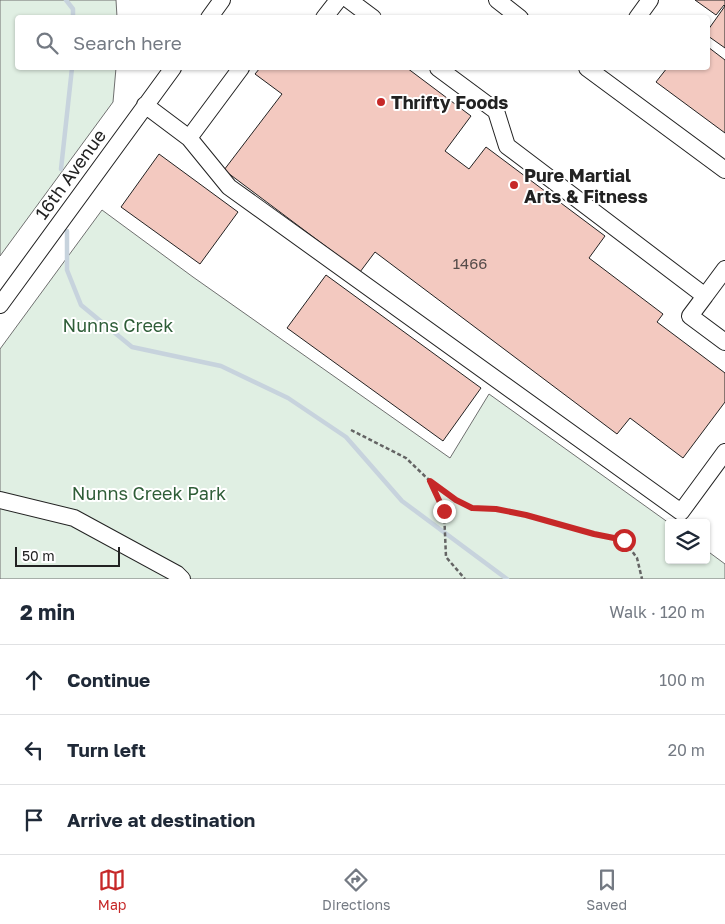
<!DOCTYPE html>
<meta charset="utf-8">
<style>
:root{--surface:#fff;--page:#f6f6f7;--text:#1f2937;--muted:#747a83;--line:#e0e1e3;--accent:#c62828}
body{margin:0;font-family:"Golos Text",sans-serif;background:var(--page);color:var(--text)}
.controls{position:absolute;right:15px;bottom:15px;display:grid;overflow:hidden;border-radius:5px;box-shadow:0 1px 4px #0004}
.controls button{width:45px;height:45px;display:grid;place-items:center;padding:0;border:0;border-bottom:1px solid var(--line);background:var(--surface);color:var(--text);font:25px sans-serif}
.scale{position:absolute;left:15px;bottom:12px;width:105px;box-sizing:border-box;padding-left:5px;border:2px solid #222;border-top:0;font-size:14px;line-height:18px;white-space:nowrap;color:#222;-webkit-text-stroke:4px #fff;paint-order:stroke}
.stop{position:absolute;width:15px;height:15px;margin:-11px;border:4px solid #c62828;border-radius:50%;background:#fff}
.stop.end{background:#c62828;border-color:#fff;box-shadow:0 1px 5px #0008}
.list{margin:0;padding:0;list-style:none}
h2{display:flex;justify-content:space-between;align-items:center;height:65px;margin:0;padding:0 20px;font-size:21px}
h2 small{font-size:16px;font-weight:400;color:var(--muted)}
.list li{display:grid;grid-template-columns:32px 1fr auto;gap:15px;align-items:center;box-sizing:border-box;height:70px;padding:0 20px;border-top:1px solid var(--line)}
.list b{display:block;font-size:19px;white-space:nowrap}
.list em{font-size:16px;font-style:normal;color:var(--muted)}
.icon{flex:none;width:28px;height:28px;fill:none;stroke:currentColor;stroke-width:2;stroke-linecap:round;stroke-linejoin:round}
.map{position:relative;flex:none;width:725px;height:579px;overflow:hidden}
.search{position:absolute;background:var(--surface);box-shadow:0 1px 4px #0004;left:15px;right:15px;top:15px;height:55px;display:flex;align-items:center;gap:12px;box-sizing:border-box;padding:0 18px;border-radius:5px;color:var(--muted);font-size:19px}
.sheet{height:275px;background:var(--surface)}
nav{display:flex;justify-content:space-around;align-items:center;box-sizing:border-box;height:70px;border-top:1px solid var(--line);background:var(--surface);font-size:14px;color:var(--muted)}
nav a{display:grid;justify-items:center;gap:2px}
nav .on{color:var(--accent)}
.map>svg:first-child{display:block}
</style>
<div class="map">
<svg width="725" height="579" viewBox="0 0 725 579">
<rect width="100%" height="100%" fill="#fff"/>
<!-- green -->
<path fill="#e0efe3" stroke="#6f6f6f" d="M0,0H116L117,17L18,18V68H116L113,102L0,256Z
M102,210L193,277L450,458L489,394L669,523V560H706V550L725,564V579H0V349Z"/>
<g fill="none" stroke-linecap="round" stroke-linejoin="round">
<!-- stream -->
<path stroke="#c7d3dd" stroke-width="4.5" d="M66,0L73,9V18
M61,169L72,68
M67,231V270L81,305L132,347L221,366L288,398L346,437L402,501L507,579"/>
</g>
<!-- building -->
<path fill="#f3c9c0" stroke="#222" d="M695,0H725V6L724,5L716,15Z
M725,6V48L708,36V30Z
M708,47L725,60V133L656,82L667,68H708Z
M260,68H407L471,116L445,151L469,169L486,147L605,236L589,258L663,314L657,322L725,373V402L683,458L630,418L617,434L375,252L360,272L224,170L282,94L255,74Z
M159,154L238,212L200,264L121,207Z
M326,275L481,388L443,441L287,328Z"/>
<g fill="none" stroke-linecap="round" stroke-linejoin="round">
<defs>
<path id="minor" d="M349,0L373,18
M497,0L520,18
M209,18L222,0
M324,18L338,0
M637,18L650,0
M438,68L496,111L507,146L705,296L725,269
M587,68L725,170
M145,105L189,138L241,68
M189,138L229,187L681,512L725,452
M705,296L690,316L725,342
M0,305L173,68
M0,500L74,518L177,574L182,579"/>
</defs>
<!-- minor casing -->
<use href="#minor" stroke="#222" stroke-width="18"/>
<!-- path -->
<path stroke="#646464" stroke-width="2.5" stroke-dasharray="4 2.5" stroke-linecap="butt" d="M351,430L406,458L430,481L444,511L446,557L465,579
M430,481L456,500L472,508L496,509L526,515L594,534L624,540L637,558L642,579"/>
<!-- minor -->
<use href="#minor" stroke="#fff" stroke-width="16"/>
</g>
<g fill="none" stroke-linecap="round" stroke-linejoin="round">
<!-- route -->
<path stroke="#c62828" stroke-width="6" d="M444,511L430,481L456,500L472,508L496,509L526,515L594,534L624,540"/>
</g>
<!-- markers -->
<g fill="#c62828" stroke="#fff" stroke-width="2">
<circle cx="381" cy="102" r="5"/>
<circle cx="514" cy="185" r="5"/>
</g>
<g text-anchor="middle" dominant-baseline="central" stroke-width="4" stroke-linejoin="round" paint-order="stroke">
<!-- number labels -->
<g font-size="15" fill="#564c4a">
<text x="470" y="263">1466</text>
</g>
<!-- poi labels -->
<g font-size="18" font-weight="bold" fill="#222" stroke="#fff" text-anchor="start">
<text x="391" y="102">Thrifty Foods</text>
<text x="524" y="175">Pure Martial<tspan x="524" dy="21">Arts &amp; Fitness</tspan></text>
</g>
<!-- street labels -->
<g font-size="18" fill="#222" stroke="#fff">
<text transform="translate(70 174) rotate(-54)">16th Avenue</text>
</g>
<!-- park labels -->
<g font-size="18" fill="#2f5e38" stroke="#fff">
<text x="118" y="325">Nunns Creek</text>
<text x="149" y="493">Nunns Creek Park</text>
</g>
</g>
</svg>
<div class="controls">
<button><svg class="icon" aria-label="layers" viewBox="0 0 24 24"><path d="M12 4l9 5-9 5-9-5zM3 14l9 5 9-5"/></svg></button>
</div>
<div class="scale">50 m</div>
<div class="stop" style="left:624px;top:540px"></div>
<div class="stop end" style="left:444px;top:511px"></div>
<div class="search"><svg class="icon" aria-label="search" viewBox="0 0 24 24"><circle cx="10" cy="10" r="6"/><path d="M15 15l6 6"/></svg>Search here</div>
</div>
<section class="sheet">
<h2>2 min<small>Walk · 120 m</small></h2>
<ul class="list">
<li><svg class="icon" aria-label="ahead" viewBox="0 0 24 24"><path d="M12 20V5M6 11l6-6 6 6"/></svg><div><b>Continue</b></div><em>100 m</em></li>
<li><svg class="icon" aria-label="left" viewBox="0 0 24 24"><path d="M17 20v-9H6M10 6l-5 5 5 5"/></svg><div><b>Turn left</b></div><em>20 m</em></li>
<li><svg class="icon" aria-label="arrive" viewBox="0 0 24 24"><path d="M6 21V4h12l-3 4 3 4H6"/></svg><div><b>Arrive at destination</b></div></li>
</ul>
</section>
<nav>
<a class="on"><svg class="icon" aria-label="map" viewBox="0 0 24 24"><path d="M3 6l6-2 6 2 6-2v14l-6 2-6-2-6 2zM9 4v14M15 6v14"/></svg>Map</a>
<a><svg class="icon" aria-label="directions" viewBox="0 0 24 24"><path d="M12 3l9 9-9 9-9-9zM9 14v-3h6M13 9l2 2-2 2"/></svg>Directions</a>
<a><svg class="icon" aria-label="saved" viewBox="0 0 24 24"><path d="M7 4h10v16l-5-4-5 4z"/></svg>Saved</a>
</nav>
